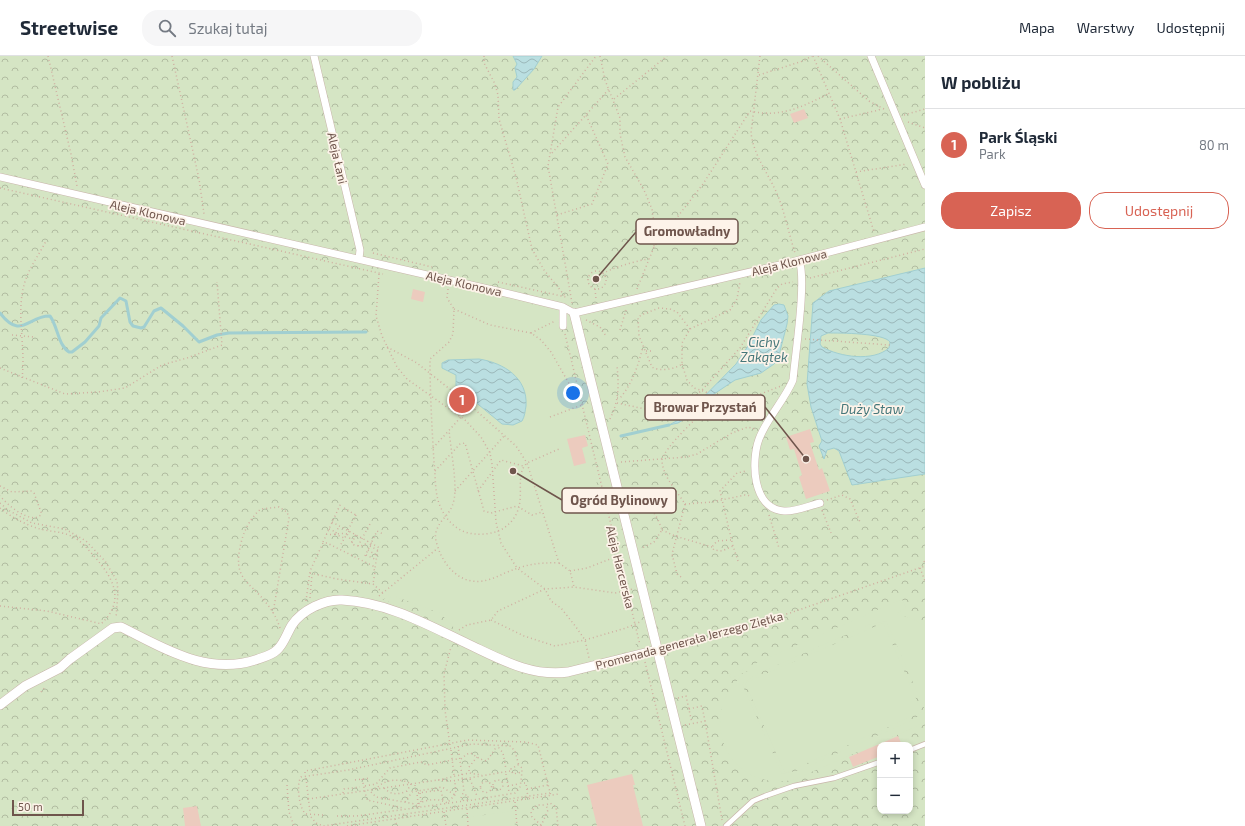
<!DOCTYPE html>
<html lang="pl">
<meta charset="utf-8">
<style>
:root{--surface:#fff;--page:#f6f6f7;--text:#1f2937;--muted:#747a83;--line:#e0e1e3;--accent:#d86354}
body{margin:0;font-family:"Exo 2",sans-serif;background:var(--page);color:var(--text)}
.controls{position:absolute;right:12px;bottom:12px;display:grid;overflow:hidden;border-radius:8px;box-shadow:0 2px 6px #0003}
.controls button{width:36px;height:36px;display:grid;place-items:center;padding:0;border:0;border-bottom:1px solid var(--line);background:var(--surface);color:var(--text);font:20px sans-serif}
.scale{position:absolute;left:12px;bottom:10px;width:72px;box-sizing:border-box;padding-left:4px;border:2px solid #6f554c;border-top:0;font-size:11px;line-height:14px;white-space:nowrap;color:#6f554c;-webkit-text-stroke:3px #fdf3e9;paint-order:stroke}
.you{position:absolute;left:573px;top:337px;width:14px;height:14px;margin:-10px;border:3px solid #fff;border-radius:50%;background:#1a73e8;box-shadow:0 0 0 6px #1a73e833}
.badge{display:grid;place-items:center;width:26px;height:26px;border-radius:50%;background:var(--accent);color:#fff;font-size:13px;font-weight:700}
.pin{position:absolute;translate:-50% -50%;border:2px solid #fff;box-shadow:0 1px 4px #0006}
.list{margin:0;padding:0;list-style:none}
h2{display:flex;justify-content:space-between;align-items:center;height:52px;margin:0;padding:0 16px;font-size:17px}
h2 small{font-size:13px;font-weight:400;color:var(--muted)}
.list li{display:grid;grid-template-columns:26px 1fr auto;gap:12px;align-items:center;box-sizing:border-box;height:72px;padding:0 16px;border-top:1px solid var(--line)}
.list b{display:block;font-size:15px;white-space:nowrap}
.list p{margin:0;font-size:13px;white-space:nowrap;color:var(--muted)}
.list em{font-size:13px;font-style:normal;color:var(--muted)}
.actions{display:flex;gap:8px;padding:12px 16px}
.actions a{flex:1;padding:9px 0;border:1px solid var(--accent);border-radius:16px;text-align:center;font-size:14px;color:var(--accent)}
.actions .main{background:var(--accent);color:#fff}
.icon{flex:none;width:22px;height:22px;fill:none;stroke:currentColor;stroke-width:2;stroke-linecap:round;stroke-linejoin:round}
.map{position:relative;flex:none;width:925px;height:770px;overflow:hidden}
header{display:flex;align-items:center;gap:24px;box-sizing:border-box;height:56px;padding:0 20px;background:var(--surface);border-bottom:1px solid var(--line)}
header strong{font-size:19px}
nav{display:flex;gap:22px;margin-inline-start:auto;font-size:14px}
.search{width:280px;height:36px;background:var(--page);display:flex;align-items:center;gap:10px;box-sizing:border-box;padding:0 14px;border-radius:16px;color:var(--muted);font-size:15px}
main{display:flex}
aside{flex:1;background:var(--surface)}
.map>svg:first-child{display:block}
</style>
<header>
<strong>Streetwise</strong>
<div class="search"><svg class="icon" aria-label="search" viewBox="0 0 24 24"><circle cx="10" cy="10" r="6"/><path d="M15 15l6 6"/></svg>Szukaj tutaj</div>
<nav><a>Mapa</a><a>Warstwy</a><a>Udostępnij</a></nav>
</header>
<main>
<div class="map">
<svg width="925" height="770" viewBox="0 0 925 770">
<defs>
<pattern id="park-crowns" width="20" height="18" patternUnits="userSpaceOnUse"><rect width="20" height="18" fill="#d5e5c4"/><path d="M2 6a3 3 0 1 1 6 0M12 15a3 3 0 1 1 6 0" fill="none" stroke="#b1bca1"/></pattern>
<pattern id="water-waves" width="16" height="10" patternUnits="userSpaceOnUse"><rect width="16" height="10" fill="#badfe1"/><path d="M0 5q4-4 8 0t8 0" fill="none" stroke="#9bb8b9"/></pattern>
</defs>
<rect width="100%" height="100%" fill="#faefe3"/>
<!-- park -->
<path fill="url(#park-crowns)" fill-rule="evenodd" d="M0,0H925V770H0ZM880,689H910V755H880Z"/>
<!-- garden -->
<path fill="#d5e5c4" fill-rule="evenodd" d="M390,214L556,254L579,354L636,588L632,594L566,612L529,609L506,602L461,579L440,557L391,539L387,549L375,546L381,541L383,544L389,539L388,536L436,492L433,482L444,462L436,448L429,344C421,338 412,332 405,325C386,303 369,262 376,234C377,228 381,222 383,217ZM479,303L524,332L526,342L522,365L517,368H502L456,330L457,320L450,315L448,304Z
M902,543L906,552L895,558L911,562L925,570V654L886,565L868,569L757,618L742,628L782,718L800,714L910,665L925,656V665L913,672L793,724C725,737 693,654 748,615L731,622L729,619Z
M883,567L922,656L785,717L745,627Z
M513,755L515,770H471L470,761Z"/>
<!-- water -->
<path fill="url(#water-waves)" stroke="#a1cfd1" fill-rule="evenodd" d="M513,0H542L534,13L515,34H513V26L517,21L515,12L517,8Z
M925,212V418L852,429L839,395L834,392L827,394L824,403L819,390L822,385L811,351L807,328L813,247L829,235ZM828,277C840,277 884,277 890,286L889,292C873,306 840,301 822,291L820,288L821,280Z
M779,248L784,249L788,260L787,268L778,303L774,308L761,317L735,324L702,346L688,361L678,367L669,369L684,361L736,308L748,290L761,264L774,249Z
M479,303C504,307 528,322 526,350C525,355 525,360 522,365L513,369L502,368L456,330V319L442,312V307L448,304Z"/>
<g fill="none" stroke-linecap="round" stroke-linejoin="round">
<!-- stream -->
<path stroke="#a1cfd1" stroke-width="3" d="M0,257C21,285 29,259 50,260C58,271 58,289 69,296H72L85,286L99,270L101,262L120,242L126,245L130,266L133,270L141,272L144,271L154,255L161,252L183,270L199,286L217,279L229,277L366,276
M621,380L669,369"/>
</g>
<!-- building -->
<path fill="#eccbbe" d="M804,53L808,62L794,67L790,58Z
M413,233L425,236L423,246L411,243Z
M810,373L814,386L810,387L819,414L822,412L830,435L806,443L799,421L802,419L794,393L790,394L786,381Z
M585,379L588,390L582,392L586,407L574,410L567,383Z
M898,680L902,689H880V700L853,711L849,701Z
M632,718L635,729H633L643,770H597L587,729Z
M197,750L201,770H185L183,752Z"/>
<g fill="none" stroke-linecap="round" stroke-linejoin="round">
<defs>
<path id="service" d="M910,694L925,688
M726,770L753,745L765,740L794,730L834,722L880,706"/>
<path id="pedestrian" d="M314,0L360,194L359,203
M871,0L925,129
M0,121L497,235L563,251L574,257L780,209L925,171
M799,204C807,224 795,299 793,324C784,345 767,362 759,383C751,405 752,453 784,455C795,456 808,450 820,447
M563,251V270"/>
<path id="minor" d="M574,257L701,770
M0,649L25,630L60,612L70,603L113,572L121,571C164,592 208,621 258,603C264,601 272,599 277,594C284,588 287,577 292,569C302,554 325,543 342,544C387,546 428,569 468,588C500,603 531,621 568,616L657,594"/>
</defs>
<!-- service casing -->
<use href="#service" stroke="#c9b6ab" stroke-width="6"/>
<!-- pedestrian casing -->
<use href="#pedestrian" stroke="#c9b6ab" stroke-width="8"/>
<!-- minor casing -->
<use href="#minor" stroke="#c9b6ab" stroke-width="10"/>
<!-- path -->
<path stroke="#d0afa1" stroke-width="1.5" stroke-dasharray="1 3" stroke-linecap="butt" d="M48,0L71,98L77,130
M172,0L199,123L204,158
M484,0V7L495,28L498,39L499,63L516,121L532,193L544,214L565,240
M600,0L605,24L620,62V78L625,101L644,134L652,153L654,167V191
M760,0L751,77C754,101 769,118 778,140C785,158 789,178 795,197
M813,0L840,63L874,176
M818,0L869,45L884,53
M759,19L803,5L812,0
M614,43L667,0
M904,59L925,53
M840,63L879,54L881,52
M908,66L925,72
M552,97L609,33
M856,116L907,108
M0,132L383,218
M557,159L592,148L608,108L586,59
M373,197L432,211
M588 224a9 9 0 1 1 18 0a9 9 0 1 1-18 0Z
M379,218L376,260L382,280L397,311L407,323L465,364L481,381L490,397L492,408L496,466L501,487L517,512L545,533L551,545L561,552L576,571L585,584L589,602
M603,218C607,213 643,203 649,203
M810,222L925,193
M498,226L566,241
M448,233L447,242L454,253L453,278L449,286L430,303C430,338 432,372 434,406C436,422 434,440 442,454C448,467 460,477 475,478C484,479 496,477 504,472C533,451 511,422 527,407L559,393
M595,233L596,243
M637,233L654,191L703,128L750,55C781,62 802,51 830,37
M572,247L548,110L558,51L596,0
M454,253L490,269L531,277L541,284L551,296L571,331L578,332
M586,264L600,271L606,280
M690,273L677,256L670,253L659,252L641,259L638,262L639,280L652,311C660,316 675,313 682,308V287L690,273L730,254L737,243L740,226
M620,274L626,254
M531,277L555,265
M565,278L640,589
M12,279L34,281
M805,283L890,289
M387,291L417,307L471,350L516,390L527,407L559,507C538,506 524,509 505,517C499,520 490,524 483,525C462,528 448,514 440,497C438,491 434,483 436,476C441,459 454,460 455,435C455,415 451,394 449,374
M646,295H652
M682,308L687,324L694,332L706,336L718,351H727L781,330
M0,312L65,338L98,336L125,332L162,309L187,302L222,289L217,226
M22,322C26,291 16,259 24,229C28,213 39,199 46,185
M617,342H620C633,327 638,309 643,291
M617,347L673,359L702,334L740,292L777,232L782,228L793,226
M550,361L582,349
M610,363C619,345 619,329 617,310
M433,392L471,350
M621,406L686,401L697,398L732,377L748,371L755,373
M435,415L460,388L465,387L484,455L491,457L517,450L532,459L542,456
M0,430L12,436L31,435L34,437L41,456V459L35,462C22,461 9,450 0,440
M455,435L504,380
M478,435L501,404L523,410
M629,439C646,442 657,458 662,474L654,486L642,492
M827,444L842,439L850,443L860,466
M0,447L8,454L32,467L65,473L86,485L105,505L117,525L118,536L116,562
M685,448L712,446L745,439L752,440
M0,452C11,461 26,469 40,473C51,476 62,475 73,481C81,485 87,492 93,499C112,520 127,544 101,568
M344,452L356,459
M822,454L831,477
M769,459L779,492
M332,466L378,491L375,512
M329,473L336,476
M348,474L357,457
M662,474L675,480L712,491
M349,475L347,478L354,489C360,491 365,490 368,485
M336,477L339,470
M326,478C333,480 340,476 347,478L341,488
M335,478L344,482
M731,484L717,485L712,491L714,494L722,495L733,490
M323,486L341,447
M352,487L356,478
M358,490L371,466
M370,490L379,495
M368,494L378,500
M366,499L377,504
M365,500L377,475L383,478
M738,505L733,490L720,435L737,417L746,415
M924,505L925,507
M559,507L570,515L574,531
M920,512L925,525
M570,515L587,512L623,498
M310,517L337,523L373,528L383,537
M681,521L677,518L672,498L685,448C677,435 663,421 662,405C661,394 705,354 714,345
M379,540L438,492
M310,542L312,518
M306,545L310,515L323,487H327L373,510L375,516L373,528
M0,550L47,555L102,568
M273,557L289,462L287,456L279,451L261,453C251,461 244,474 241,487C232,524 249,524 267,548C273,555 277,563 280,572
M491,564L524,580L555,590L585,584L626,572L642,565
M459,574L467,569L491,564L498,555L545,533L574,531L615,537L633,533
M667,592L790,557L925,510
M645,606L685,770
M41,636L45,631
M678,642L686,640L692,667
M689,653L702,650L705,665
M685,669L705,665L722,764
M450,689L445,654L444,618L451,591
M458,690L464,735L461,742L464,745L468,744V739H463
M451,694L454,719
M461,703L467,698L471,697L480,703L487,705L495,693L499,692L503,697L506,713
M469,715V711L477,701
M305,717V715L468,684L526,686L538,689L551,740
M506,718L509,736
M306,722L310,756
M362,723L367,744L403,752
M470,723L477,740
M493 729a5 5 0 1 1 10 0a5 5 0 1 1-10 0Z
M355,724L370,722
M438,724L452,725L510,715
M480.5 731a5.5 5.5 0 1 1 11 0a5.5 5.5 0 1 1-11 0Z
M524,727H526L528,742
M287,729L289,756L294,770
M415,729L416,735
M365,730L376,728L390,712L421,706L427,709L457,703
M508,730L518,728
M378,731C385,723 402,722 411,728
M384,732C391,739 398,739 407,735L411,728
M527,733L548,729
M371,736L376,741L415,748L418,751
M343,737L344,733L360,731
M420,737L421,746
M308,743L438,724L469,717L482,719
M467,745L515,737L520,731C521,725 522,718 522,712L518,709L511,713L513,718L522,716
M405,746L412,736L442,731L455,739
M515,746L517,770
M418,748L417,737L441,734L443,744
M419,751L418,748C426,743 440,742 447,747L456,738L455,727
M467,753L468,770
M444,756L446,770
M323,759L306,758C299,753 296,728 301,721L348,714L472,688L510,690L515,695L519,710
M337,760H357L464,745
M311,761L316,767L323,770L550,737
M395,763L397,770
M541,769L532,761L531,756L537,749H546
M347,770L559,738
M541,770L548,754L546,749L550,747L556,751L558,770"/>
<!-- service -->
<use href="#service" stroke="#fff" stroke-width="4.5"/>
<!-- pedestrian -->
<use href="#pedestrian" stroke="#fff" stroke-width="7"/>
<!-- minor -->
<use href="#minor" stroke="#fff" stroke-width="9"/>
</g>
<g text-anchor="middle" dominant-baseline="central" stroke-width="3.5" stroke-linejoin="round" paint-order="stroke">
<!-- street labels -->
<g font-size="12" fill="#6f554c" stroke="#fdf3e9">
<text transform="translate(338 102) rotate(77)">Aleja Łani</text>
<text transform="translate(148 156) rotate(13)">Aleja Klonowa</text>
<text transform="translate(789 206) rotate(-14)">Aleja Klonowa</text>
<text transform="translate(464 227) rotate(13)">Aleja Klonowa</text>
<text transform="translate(621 511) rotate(76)">Aleja Harcerska</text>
<text transform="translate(689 584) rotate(-15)">Promenada generała Jerzego Ziętka</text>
</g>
<!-- water labels -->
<g font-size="13" font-style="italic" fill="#45777a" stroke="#fdf3e9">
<text x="764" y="286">Cichy<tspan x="764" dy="15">Zakątek</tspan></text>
<text x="872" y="353">Duży Staw</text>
</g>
</g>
<!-- callouts -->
<path fill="none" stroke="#6f554c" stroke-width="1.5" d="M596 223L636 176M806 403L765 351M513 415L562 444"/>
<g fill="#6f554c" stroke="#fdf3e9" stroke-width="1.5">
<circle cx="596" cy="223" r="4"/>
<circle cx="806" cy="403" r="4"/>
<circle cx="513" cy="415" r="4"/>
</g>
<g fill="#fdf3e9" stroke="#6f554c" stroke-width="1.5">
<rect x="636" y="163" width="102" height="25" rx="4"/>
<rect x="645" y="339" width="120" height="25" rx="4"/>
<rect x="562" y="432" width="114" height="25" rx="4"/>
</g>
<g font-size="13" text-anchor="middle" font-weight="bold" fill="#6f554c">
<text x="687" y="180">Gromowładny</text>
<text x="705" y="356">Browar Przystań</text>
<text x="619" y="449">Ogród Bylinowy</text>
</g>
</svg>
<div class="controls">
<button>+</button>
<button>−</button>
</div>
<div class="scale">50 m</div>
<div class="you"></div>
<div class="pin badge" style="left:462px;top:344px">1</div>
</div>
<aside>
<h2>W pobliżu<small></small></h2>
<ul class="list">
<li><span class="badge">1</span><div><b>Park Śląski</b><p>Park</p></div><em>80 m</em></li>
</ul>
<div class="actions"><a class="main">Zapisz</a><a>Udostępnij</a></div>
</aside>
</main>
